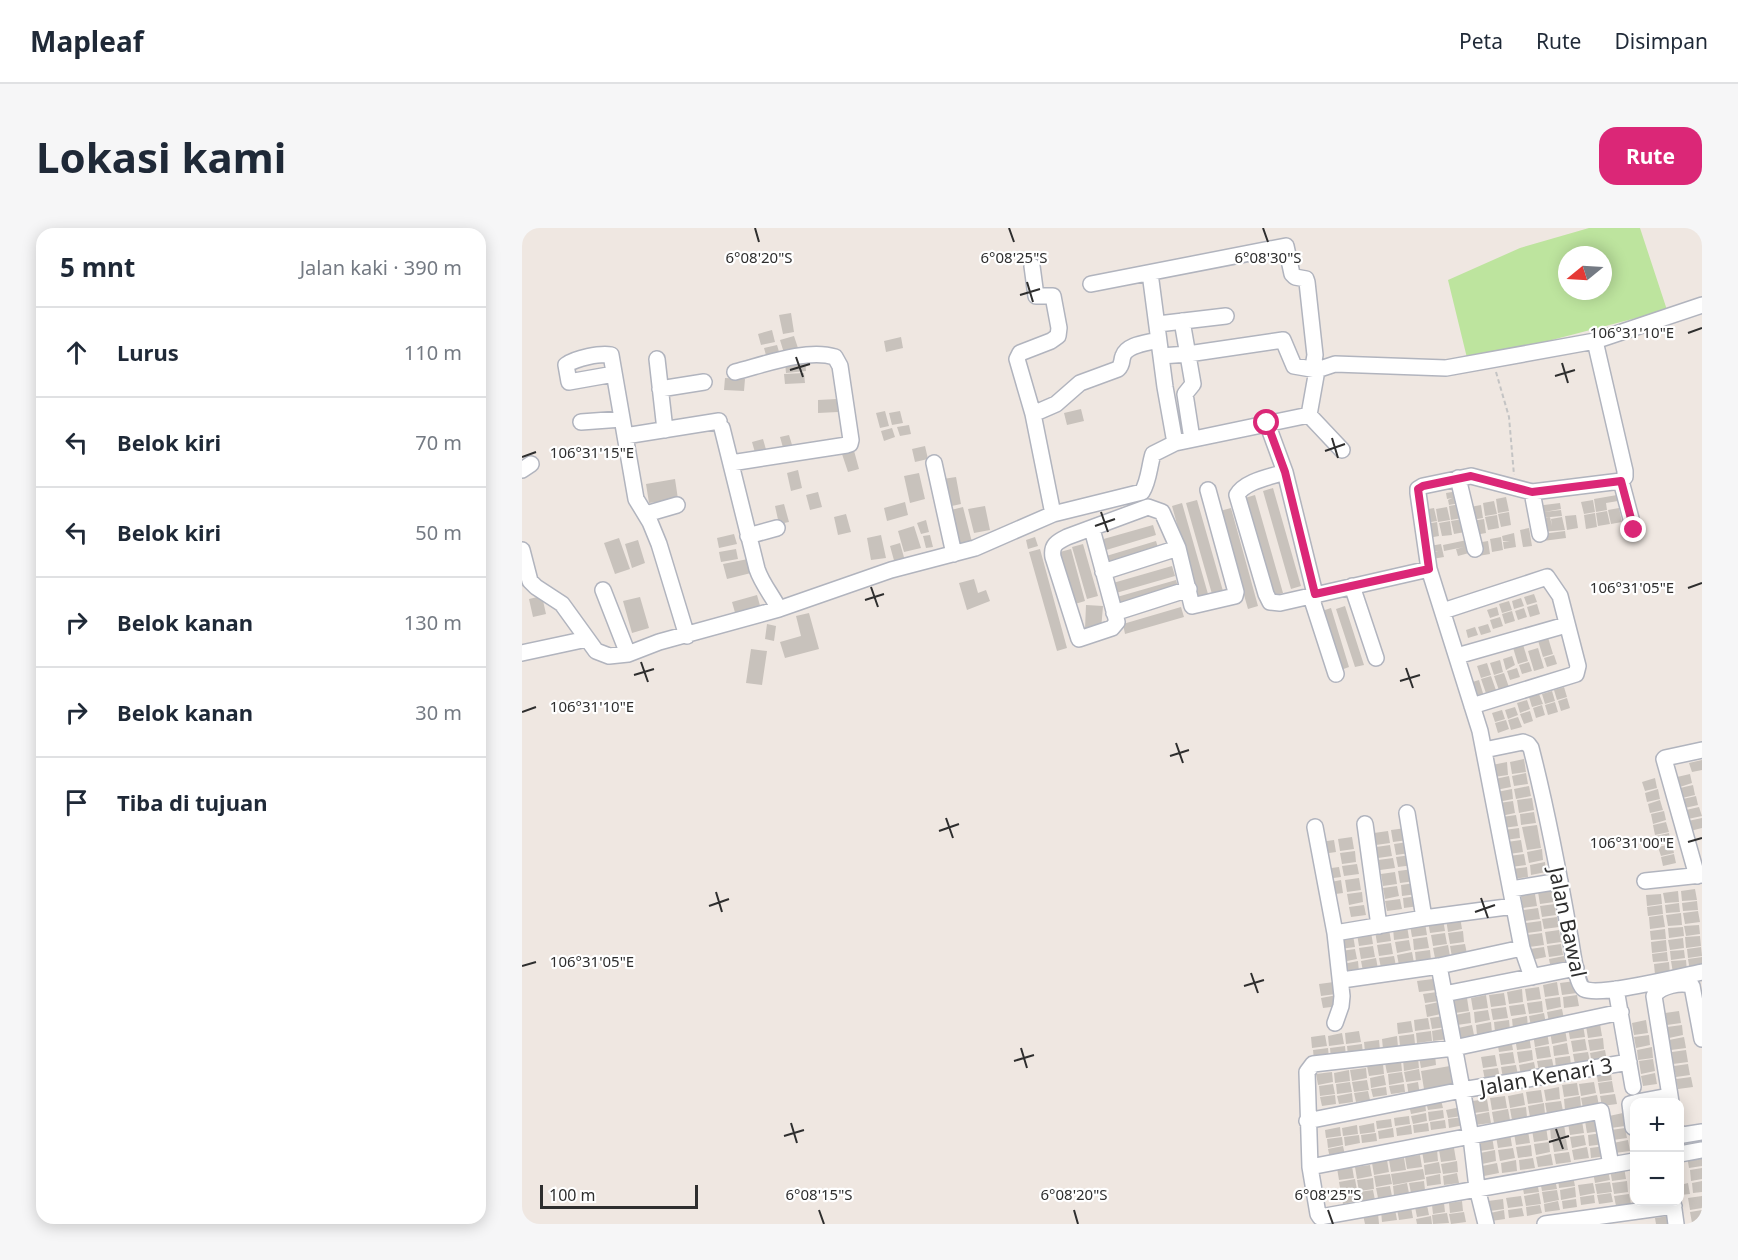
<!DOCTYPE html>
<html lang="id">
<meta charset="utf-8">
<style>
:root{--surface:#fff;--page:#f6f6f7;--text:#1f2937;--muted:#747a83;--line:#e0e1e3;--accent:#db2777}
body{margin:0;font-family:"Noto Sans",sans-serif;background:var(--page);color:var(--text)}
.controls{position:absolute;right:18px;bottom:18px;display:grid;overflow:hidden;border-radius:12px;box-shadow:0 3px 15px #0003}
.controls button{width:54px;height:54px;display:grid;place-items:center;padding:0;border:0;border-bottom:2px solid var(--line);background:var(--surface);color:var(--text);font:30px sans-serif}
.compass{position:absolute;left:1036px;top:18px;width:54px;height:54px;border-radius:50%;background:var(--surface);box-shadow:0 3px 15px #0003;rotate:252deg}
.scale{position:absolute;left:18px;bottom:15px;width:158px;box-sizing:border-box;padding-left:6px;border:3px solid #2e2e2e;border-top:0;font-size:16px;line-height:21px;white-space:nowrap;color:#2e2e2e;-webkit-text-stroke:4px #fff;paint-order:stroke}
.stop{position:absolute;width:18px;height:18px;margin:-14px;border:4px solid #db2777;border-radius:50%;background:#fff}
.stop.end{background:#db2777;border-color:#fff;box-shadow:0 2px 6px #0008}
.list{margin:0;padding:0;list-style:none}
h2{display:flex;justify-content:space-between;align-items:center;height:78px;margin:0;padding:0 24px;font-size:26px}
h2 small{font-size:20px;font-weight:400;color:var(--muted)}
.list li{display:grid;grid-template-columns:39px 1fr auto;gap:18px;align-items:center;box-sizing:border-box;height:90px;padding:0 24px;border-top:2px solid var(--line)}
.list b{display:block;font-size:22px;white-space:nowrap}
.list em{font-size:20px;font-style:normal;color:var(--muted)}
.icon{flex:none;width:33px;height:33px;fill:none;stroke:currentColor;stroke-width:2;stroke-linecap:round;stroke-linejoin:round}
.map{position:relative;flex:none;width:1180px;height:996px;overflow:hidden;border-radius:18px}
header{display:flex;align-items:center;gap:36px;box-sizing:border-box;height:84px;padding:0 30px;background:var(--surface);border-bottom:2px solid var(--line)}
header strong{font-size:28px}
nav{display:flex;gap:33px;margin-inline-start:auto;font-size:21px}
.intro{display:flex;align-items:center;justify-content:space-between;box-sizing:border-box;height:144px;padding:0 36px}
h1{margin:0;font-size:42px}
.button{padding:15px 27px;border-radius:18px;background:var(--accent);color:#fff;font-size:21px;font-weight:700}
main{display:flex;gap:36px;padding:0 36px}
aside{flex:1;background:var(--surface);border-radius:18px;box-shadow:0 3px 15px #0003}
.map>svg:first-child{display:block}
</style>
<header>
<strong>Mapleaf</strong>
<nav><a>Peta</a><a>Rute</a><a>Disimpan</a></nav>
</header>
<div class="intro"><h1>Lokasi kami</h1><a class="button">Rute</a></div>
<main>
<aside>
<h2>5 mnt<small>Jalan kaki · 390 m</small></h2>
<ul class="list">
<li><svg class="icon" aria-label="ahead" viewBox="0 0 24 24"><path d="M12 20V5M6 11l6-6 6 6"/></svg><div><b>Lurus</b></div><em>110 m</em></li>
<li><svg class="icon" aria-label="left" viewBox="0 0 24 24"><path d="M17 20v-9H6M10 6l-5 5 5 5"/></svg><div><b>Belok kiri</b></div><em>70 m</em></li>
<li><svg class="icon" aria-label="left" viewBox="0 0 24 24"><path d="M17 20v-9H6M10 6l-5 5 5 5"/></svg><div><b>Belok kiri</b></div><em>50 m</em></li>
<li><svg class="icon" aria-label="right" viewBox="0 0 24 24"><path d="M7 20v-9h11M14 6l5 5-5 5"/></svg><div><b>Belok kanan</b></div><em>130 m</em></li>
<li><svg class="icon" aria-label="right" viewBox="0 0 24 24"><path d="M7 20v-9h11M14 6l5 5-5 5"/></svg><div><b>Belok kanan</b></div><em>30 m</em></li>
<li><svg class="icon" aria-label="arrive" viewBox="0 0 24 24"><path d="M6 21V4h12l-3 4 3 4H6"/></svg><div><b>Tiba di tujuan</b></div></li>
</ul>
</aside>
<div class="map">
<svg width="1180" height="996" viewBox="0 0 1180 996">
<rect width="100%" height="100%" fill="#efe7e1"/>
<!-- green -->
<path fill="#bde49e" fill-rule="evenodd" d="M1067,0H1118L1145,82L946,134L926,52L998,20ZM1045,27H1081V63H1045Z"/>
<!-- building -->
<path fill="#c8c2bc" d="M269,85L272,104L261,106L257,87Z
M250,102L253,114L239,117L236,106Z
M272,108L276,120L262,125L258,112Z
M379,109L381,120L364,124L362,113Z
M255,117L258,127L245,131L242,120Z
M283,132L284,143L264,145L263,134Z
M282,145L283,155L263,156L262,146Z
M203,150L223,151L222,163L202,162Z
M315,171L316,184L296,185V172Z
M559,181L562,193L545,197L542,185Z
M363,183L367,198L358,200L354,185Z
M378,183L381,195L370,197L367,185Z
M387,197L389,206L378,208L375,199Z
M370,200L373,209L362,213L359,203Z
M267,207L271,220L262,223L258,209Z
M241,211L245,225L234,228L230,214Z
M403,218L406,231L393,234L390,221Z
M331,219L337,241L326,244L319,223Z
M276,242L280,260L269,263L265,245Z
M397,245L403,271L388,275L382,248Z
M434,249L439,276L425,279L421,251Z
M153,251L156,271L127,275L124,256Z
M751,260L779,358L769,361L741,263Z
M936,263L938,275L927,277L926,272L930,270L925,271L924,265Z
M296,264L300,279L288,282L284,267Z
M733,267L761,365L750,368L723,270Z
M1095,267L1096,273L1084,275L1085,282L1074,284L1072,271Z
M984,269L987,283L976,285L974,271Z
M675,272L703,370L692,373L664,275Z
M1071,272L1073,284L1062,286L1059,274Z
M972,273L975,286L963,288L961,275Z
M383,274L386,287L365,293L362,280Z
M660,275L688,373L677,376L650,278Z
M1038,275L1039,281L1022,284L1039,282L1040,288L1017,290L1014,278Z
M262,276L267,294L257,296L253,278Z
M938,276L940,290L929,292L927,278Z
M959,277L961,290L950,292L948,279Z
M463,278L468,302L452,305L446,281Z
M441,279L451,318L435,322L425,283Z
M925,279L928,292L916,294L914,281Z
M709,280L736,378L726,381L698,283Z
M912,280L915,293L903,295L901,282Z
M1097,280L1100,294L1089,296L1086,282Z
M1085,283L1088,296L1076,298L1074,285Z
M987,284L989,297L979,299L976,286Z
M1073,285L1075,299L1064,301L1062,287Z
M324,286L329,304L316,307L312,289Z
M975,287L977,300L966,302L963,289Z
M1054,287L1056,300L1045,302L1043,288Z
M1028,289L1030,298L1029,291L1040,289L1043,302L1019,304L1017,291Z
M941,291L943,304L932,306L929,293Z
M962,291L964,305L953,307L950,293Z
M404,292L407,304L399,306L395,295Z
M928,293L930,307L920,308L917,295Z
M915,294L917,308L906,310L904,296Z
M631,297L634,307L581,323L578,312Z
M392,298L399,320L382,324L376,303Z
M1007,300L1010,318L1001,319L998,302Z
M1043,303L1044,310L1021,313L1020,306Z
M992,305L994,319L982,321L981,314L988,313H981L980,308Z
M212,306L215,316L197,320L195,310Z
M359,307L364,330L349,332L345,310Z
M408,307L411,319L404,320L401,308Z
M513,309L516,318L506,321L504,312Z
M979,309L981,322L970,324L969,317L976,316L969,317L968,311Z
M97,310L108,341L93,346L82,315Z
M116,312L123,335L110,340L103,316Z
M945,312L947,325L936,328L934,321L942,319L922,323L921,317Z
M634,313L637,323L584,339L581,329Z
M966,313L968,326L956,328L955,322L963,321H955L954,315Z
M378,315L383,333L373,336L368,318Z
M561,316L576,368L565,371L550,319Z
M919,316L922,329L910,331L909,325L916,323L909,324L908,318Z
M214,321L216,331L199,334L197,324Z
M518,321L545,420L535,423L507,324Z
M549,321L563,373L553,376L538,324Z
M226,331L229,345L205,351L201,336Z
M650,338L653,348L594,365L591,355Z
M452,351L456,365L464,362L468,373L445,382L437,355Z
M654,352L657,362L598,379L595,369Z
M1012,366L1015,374L1005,377L1002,369Z
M235,367L239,381L214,388L210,374Z
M20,368L24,386L11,389L7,371Z
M118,369L127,400L110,405L101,373Z
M999,370L1002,378L992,381L990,373Z
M987,373L990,382L980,385L977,376Z
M1015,376L1018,386L1008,389L1005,379Z
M564,377L581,378L579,402L563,401Z
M823,378L842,437L833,439L814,381Z
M659,379L662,389L603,406L601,396Z
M975,379L977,387L968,390L965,382Z
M809,380L827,439L819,442L800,383Z
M1002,380L1005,389L996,392L993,383Z
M990,383L993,393L983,396L980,386Z
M287,385L297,421L263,430L258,414L279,408L274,388Z
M978,389L981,398L971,401L968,392Z
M245,396L254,398L252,413L243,411Z
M966,396L969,404L959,407L956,399Z
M953,399L956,407L946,410L944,402Z
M1024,403L1031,426L1021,429L1014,406Z
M999,410L1006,433L996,436L989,413Z
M1016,420L1022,440L1012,443L1006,423Z
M229,421L245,423L240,457L224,455Z
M1032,427L1035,436L1025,439L1022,430Z
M990,428L993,437L984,442L981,431Z
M978,432L981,444L972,447L968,435Z
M1007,434L1010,443L1000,446L997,437Z
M965,435L969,447L959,450L955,438Z
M995,440L998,449L988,452L985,443Z
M982,445L989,465L979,468L972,448Z
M969,448L976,468L966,471L959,451Z
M957,452L963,472L954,476L947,455Z
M1042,459L1045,469L1035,472L1032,462Z
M1030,463L1033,473L1023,476L1020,466Z
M1017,466L1021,476L1010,479L1007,469Z
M1045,470L1048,480L1039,483L1036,473Z
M1005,472L1008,481L998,485L995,475Z
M1033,474L1036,484L1026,487L1023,477Z
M1020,477L1023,487L1014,490L1011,480Z
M993,479L996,487L986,491L983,482Z
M980,482L983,491L973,494L970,485Z
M1008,483L1011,493L1002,496L998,486Z
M996,489L1000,499L989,502L986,492Z
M984,492L987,501L976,505L973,495Z
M1002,531L1004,544L990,546L988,534Z
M1180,532V542L1170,544L1167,535Z
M985,534L986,547L972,549L970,537Z
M1004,545L1006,556L992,558L990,548Z
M1168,546L1170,555L1158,559L1155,549Z
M987,548L989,559L974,562L973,551Z
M1133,550L1135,560L1123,563L1120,554Z
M1171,557L1173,567L1160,570L1158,560Z
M1007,558L1009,568L994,571L992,561Z
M990,561L991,571L976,574L975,564Z
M1136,561L1138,571L1125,574L1123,565Z
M1174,568L1176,577L1163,580L1161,571Z
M1010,570L1012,582L997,585L995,572Z
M1138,572L1141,582L1128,585L1126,576Z
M991,573L993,585L979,588L977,575Z
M1177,579L1180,588L1166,591L1164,582Z
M1142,583L1144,592L1131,596L1129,586Z
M1012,584L1014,595L999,597L998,586Z
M994,587L996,598L981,600L980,589Z
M1180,590V600L1168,603L1166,593Z
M1144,594L1147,604L1133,607L1131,597Z
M1015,597L1019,620L1005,622L1000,599Z
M884,600L886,612L871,614L869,602Z
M997,600L998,610L983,612L982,602Z
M866,603L868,615L854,617L852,605Z
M1147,605L1149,614L1137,617L1134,608Z
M830,609L832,621L818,623L816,611Z
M812,612L814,624L800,626L798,614Z
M999,612L1001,624L987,626L985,614Z
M886,614L888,625L874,627L872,616Z
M1150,616L1152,625L1139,628L1136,619Z
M868,617L870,628L856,630L854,619Z
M1020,621L1021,632L1007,635L1005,624Z
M833,623L834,634L820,636L818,625Z
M1002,626L1004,637L989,639L987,628Z
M1152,626L1154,635L1141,638L1139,629Z
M889,627L891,637L876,639L874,629Z
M871,630L873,640L858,642L856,632Z
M1023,634L1024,644L1009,647L1008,637Z
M835,636L837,646L822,648L820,638Z
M817,639L819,649L804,651L802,641Z
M1005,639L1006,649L991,651L990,641Z
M891,641L893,653L878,655L876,643Z
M873,644L875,656L861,658L859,646Z
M837,650L839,662L825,664L823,652Z
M819,652L821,665L806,667L804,655Z
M893,655L895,666L880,668L879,657Z
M875,658L877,668L863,671L861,660Z
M1173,661L1175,672L1160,673L1159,663Z
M1030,662L1032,674L1018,676L1016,664Z
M1156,663L1157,674L1143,675L1141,665Z
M840,664L841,674L827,677L825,666Z
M1013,666L1015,678L1001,680L999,668Z
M1139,666L1140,676L1125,678L1124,667Z
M896,668L897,678L882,680L881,670Z
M878,671L880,681L865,683L863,673Z
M1175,673L1176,682L1161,683L1160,675Z
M1157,675L1158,684L1144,685L1143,677Z
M1033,676L1034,687L1020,689L1018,678Z
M842,677L844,687L829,689L827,679Z
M1140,677L1141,686L1126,688L1125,679Z
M1016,680L1018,691L1003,693L1002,682Z
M1176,683L1178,694L1163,696L1161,685Z
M1159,685L1160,697L1146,698L1144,687Z
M1141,687L1143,699L1128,701L1127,689Z
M938,689L940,701L926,704L924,691Z
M1035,689L1037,699L1022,701L1020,691Z
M921,691L923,703L908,705L906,693Z
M1019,693L1020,703L1005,705L1004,695Z
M903,695L905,707L890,709L888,697Z
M1177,697L1178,706L1164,708L1162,698Z
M885,698L887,710L872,712L871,700Z
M1161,699L1162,708L1147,710L1146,700Z
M867,701L869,713L855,715L853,703Z
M1143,701L1144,711L1129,712L1128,703Z
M1037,702L1039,714L1025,716L1023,704Z
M941,703L942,714L928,716L926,705Z
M849,704L851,716L837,718L835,706Z
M923,705L925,716L911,718L909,707Z
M1020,705L1022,717L1007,719L1005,707Z
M831,707L833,719L818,721L816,709Z
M1178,708L1179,718L1164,720L1163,709Z
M905,709L907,720L892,722L891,711Z
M1161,710L1162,720L1148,722L1146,712Z
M887,712L889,722L875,725L873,714Z
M1144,712L1145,723L1130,725L1129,714Z
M869,715L871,726L857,728L855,717Z
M943,716L945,726L930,729L928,718Z
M1039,716L1041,727L1027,729L1025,718Z
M926,717L928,728L913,730L911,720Z
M851,718L853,729L839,731L837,720Z
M1022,719L1024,729L1009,732L1008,721Z
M1179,719L1180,728L1166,730L1165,721Z
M833,721L835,731L820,734L819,723Z
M908,722L909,732L894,734L893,724Z
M1162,722L1163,730L1149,732L1148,723Z
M890,724L892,735L877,737L875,727Z
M1145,724L1146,733L1131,734L1130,726Z
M872,728L874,738L859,740L857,730Z
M1042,728L1044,739L1029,741L1027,731Z
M1180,729V741L1168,743L1166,731Z
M854,730L856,741L841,743L839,733Z
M1164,732L1165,743L1151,745L1149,733Z
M836,733L837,744L822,746L821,736Z
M1147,734L1148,746L1133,747L1132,736Z
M911,751L913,762L897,764L895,753Z
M1053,753L1055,765L1040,767L1038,755Z
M812,754L814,766L799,768L797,756Z
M1035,754L1037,767L1023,769L1021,757Z
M1017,759L1019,771L1005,773L1003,761Z
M1000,761L1001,774L987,776L985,764Z
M915,764L917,773L903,775L901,766Z
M982,765L984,777L969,779L967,767Z
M815,767L817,778L801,780L799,770Z
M964,767L966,780L951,782L949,770Z
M1055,767L1057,778L1042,780L1041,769Z
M1038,769L1039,779L1025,782L1023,771Z
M945,770L947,783L933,785L931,773Z
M1020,773L1021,784L1007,786L1005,775Z
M917,774L919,786L905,789L903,777Z
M1002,776L1004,786L989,788L987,778Z
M984,779L986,790L971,792L969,781Z
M1040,781L1042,791L1027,794L1025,784Z
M966,782L968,792L953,795L952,784Z
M1157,783L1159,795L1145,797L1143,785Z
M948,784L949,795L935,797L933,787Z
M1022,785L1024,796L1009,798L1007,788Z
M922,788L924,799L910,801L908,790Z
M1005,788L1006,799L991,801L990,791Z
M906,790L908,801L893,803L892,792Z
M987,792L988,802L973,804L972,794Z
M1124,792L1126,805L1112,807L1110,795Z
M889,793L891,804L876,806L875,795Z
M969,794L970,805L955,807L954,797Z
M1078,796L1080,808L1066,810L1064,798Z
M950,797L952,807L937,810L936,800Z
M1061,797L1063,809L1048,811L1046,799Z
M1160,797L1161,807L1147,810L1145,799Z
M925,800L926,811L911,813L910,803Z
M1043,801L1045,813L1030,816L1028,803Z
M837,803L839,814L824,816L823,805Z
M909,803L910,813L895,815L894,805Z
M1025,804L1027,816L1013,819L1011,806Z
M820,805L822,816L807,818L806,808Z
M892,806L893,816L878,818L877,808Z
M803,807L805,818L790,820L789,809Z
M1007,807L1009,820L995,822L993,810Z
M1127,807L1128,817L1114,820L1112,809Z
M875,808L876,819L861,821L860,811Z
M1162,809L1164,820L1149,822L1147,812Z
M989,810L991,822L977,824L975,812Z
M1081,810L1082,821L1068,823L1066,812Z
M1063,811L1065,822L1051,824L1049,813Z
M857,812L858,822L843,824L842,814Z
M1045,815L1047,826L1032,828L1031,818Z
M840,816L841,826L826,828L825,818Z
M823,818L824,828L809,831L808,820Z
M1027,818L1029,829L1015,831L1013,820Z
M1130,819L1131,830L1116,832L1115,822Z
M806,820L807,830L792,832L791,822Z
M1010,822L1011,832L997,835L995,824Z
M1083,822L1085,833L1070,835L1068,825Z
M1164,822L1166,834L1151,836L1150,824Z
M991,824L993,835L979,837L977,826Z
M1066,824L1068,834L1053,836L1051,826Z
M913,827L914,837L899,840L897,829Z
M973,827L975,838L961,840L959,829Z
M1048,828L1049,838L1034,841L1033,830Z
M896,830L897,840L882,843L881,832Z
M1030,831L1032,841L1017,843L1015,833Z
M1131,831L1133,843L1119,846L1117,833Z
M879,833L880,843L865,845L863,835Z
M1012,834L1014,844L999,847L997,837Z
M861,836L862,846L847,848L845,838Z
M1166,836L1168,847L1154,849L1152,838Z
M994,837L996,847L981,850L979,839Z
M928,838L931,862L903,867L899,843Z
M844,840L845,850L830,853L828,842Z
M976,840L978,850L963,852L961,842Z
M1088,840L1090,852L1076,854L1074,842Z
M897,841L899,852L884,854L882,844Z
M827,842L828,853L813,855L812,845Z
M810,844L811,854L796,857L794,846Z
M880,844L882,854L867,857L866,846Z
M1133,845L1135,856L1121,858L1119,848Z
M862,847L864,857L849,860L848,850Z
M1169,849L1171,859L1156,861L1154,851Z
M845,852L847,862L832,864L830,854Z
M1090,853L1092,864L1078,866L1076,855Z
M828,854L830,864L815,866L814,856Z
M896,854L898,867L887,869L885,856Z
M1072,854L1074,865L1059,868L1057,856Z
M1055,855L1057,867L1042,869L1040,857Z
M811,856L813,866L798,868L797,858Z
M882,856L883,864L869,866L867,858Z
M864,859L865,867L851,869L849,861Z
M1037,859L1038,871L1024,873L1022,862Z
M1019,862L1021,874L1006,876L1004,864Z
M846,863L848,872L834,874L832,865Z
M830,865L831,874L817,876L815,868Z
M1001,865L1003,877L988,880L986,868Z
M1093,866L1095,876L1080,878L1078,868Z
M813,867L814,876L800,878L798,869Z
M1075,867L1077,878L1061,880L1059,870Z
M983,868L985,880L970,882L968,870Z
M1058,868L1059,879L1043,882L1042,871Z
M965,871L967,883L952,885L950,873Z
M919,872L921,880L906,882L904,874Z
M1039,873L1041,883L1025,886L1023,875Z
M903,875L904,883L889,886L887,877Z
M1022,875L1023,886L1008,889L1006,878Z
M939,879L940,888L926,890L924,882Z
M1004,879L1005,889L990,892L988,881Z
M986,881L988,892L972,895L970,884Z
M921,882L922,890L907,893L906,884Z
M967,884L969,895L953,897L952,887Z
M904,885L905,893L891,896L889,888Z
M1101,885L1103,898L1089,900L1087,888Z
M887,888L888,896L873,898L872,890Z
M941,889L942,897L927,900L926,891Z
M869,891L870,899L855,901L854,893Z
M1077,891L1079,903L1065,905L1063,893Z
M923,892L924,900L909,902L908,894Z
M1060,893L1062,905L1048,907L1046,895Z
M852,895L853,904L838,906L837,898Z
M906,895L907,903L892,905L891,897Z
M835,897L836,906L821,908L820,900Z
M889,897L890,906L875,908L874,900Z
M1042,897L1044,909L1029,911L1028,899Z
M818,899L819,908L804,910L803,902Z
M1024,899L1026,912L1012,914L1010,902Z
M871,900L872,909L857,911L856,903Z
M1103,900L1105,910L1091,912L1089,902Z
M1006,903L1008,915L994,917L992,905Z
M854,905L855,913L840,915L839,907Z
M988,905L990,918L976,920L974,908Z
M1080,905L1082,916L1067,918L1066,907Z
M837,907L838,915L823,918L822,909Z
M1062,907L1064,917L1050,920L1048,909Z
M970,908L972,921L958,923L956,911Z
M820,909L821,917L806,920L805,911Z
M1044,911L1046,922L1032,924L1030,913Z
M1106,912L1108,923L1093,925L1091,915Z
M1027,914L1028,924L1014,927L1012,916Z
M1009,917L1010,928L996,930L994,919Z
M821,918L823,927L808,930L806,921Z
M1083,918L1084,928L1069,930L1068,920Z
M1065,919L1067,930L1052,932L1050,922Z
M932,920L934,932L919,934L917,922Z
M991,920L993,930L978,933L976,922Z
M915,921L916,933L902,935L900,923Z
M973,922L974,933L960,936L958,925Z
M1047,924L1049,934L1034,936L1032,926Z
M1029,926L1031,937L1016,939L1014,929Z
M1180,926V938L1167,940L1165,928Z
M898,927L900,939L885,941L883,929Z
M882,930L884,942L869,944L867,932Z
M1011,930L1013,940L998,942L997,932Z
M865,932L867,944L852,947L850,935Z
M994,932L995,943L980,945L979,935Z
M935,933L936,944L921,946L919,936Z
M917,934L919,945L903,947L902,937Z
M975,935L977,945L962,948L960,938Z
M848,937L850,948L835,951L833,939Z
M830,938L832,950L817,952L815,940Z
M1102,939L1104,951L1090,953L1088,941Z
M1180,940V951L1169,953L1168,942Z
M901,941L903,951L871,957L869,946Z
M1086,942L1088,952L1073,955L1071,944Z
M935,945L937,955L922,957L921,948Z
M868,946L870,956L854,959L852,948Z
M918,946L919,956L905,958L904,949Z
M1051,948L1053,958L1037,960L1036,950Z
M851,950L852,961L837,963L835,952Z
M833,951L835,962L819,965L817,954Z
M1033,951L1035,961L1020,963L1018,953Z
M902,953L903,962L889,965L887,955Z
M1105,953L1106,964L1092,966L1090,955Z
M1180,953V964L1171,965L1170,955Z
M1015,954L1017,964L1002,966L1000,956Z
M1088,954L1090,964L1075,966L1073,956Z
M885,955L887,965L872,967L871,958Z
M1071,955L1073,965L1058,968L1056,957Z
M1166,955L1168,966L1158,967V957Z
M868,958L870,968L856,970L854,960Z
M1053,959L1054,969L1039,972L1038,962Z
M851,962L853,972L838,974L837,964Z
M1035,962L1037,972L1022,975L1020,964Z
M834,964L835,973L821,976L819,966Z
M1017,965L1019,976L1004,978L1002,968Z
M1089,965L1091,974L1077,976L1075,967Z
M1107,966L1109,976L1094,978L1092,968Z
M1072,967L1073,975L1059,977L1058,969Z
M999,968L1001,978L986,980L984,970Z
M1180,968V980L1168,982L1166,970Z
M981,971L982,981L968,983L966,973Z
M1054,971L1055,979L1041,981L1040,973Z
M940,973L941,983L928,985L927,975Z
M1036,973L1038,982L1023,984L1022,976Z
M922,975L923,984L911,986L910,977Z
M905,977L907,987L895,989L893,979Z
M1018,977L1020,985L1005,988L1004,979Z
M889,979L891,990L877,992L875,981Z
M1000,980L1002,988L987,990L986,982Z
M873,981L875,992L860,994L859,983Z
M982,982L983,991L969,993L968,985Z
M1180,982V993L1170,995L1168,984Z
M942,984L944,994L929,996L927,986Z
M856,985L857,996H843L841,987Z
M925,985L927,995L911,996L910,987Z
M909,988L910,996H895L894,991Z
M1147,988L1148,996H1134L1133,990Z"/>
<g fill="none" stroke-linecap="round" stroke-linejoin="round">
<defs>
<path id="minor" d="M510,38L514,68H531L537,100L536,108L529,113L498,125L495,131L511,186L531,286
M628,45L643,159L653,215
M569,56L764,18L770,46L773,49L784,51L785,54L793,127L791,139
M660,93L671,156L663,166L670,211
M636,96L704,88
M639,128L666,126L761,112L772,138L795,142L813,136L924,140L1073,113L1180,77
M135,131L143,202
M92,146L47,154L44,137C54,130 78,125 89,127L114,271L128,294L137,316L165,408
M138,161L182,154
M511,186L534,176L558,155L596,141C601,136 599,133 601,128C605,116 626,115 636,112
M787,187L820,222
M59,194L100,191
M745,195L763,244L793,366L791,375L814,446
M200,200L235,341C240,356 250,367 257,381
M103,208L197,193
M209,235L325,217L328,216L329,212L318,138L313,129C285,120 241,137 213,144
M412,235L432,326
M0,242L9,236
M763,244C748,249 723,253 715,267L744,366L748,374L758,375L907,341
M936,250L953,321
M1099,253L1112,302
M1010,264L1018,306
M124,286L155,277
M570,301L595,394L590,400L557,411L531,329C529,317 535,314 545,309L626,279L640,284L656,320L670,378L713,368L714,364L686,262
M226,308L255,300
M0,322L8,353L14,359L40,376L74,423L87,428L106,426L137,414L257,381L369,342L453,320L531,286L620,264C627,253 627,239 631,226L653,215L787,187L795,142
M581,344L656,320
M830,358L854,430
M81,362L106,426
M921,383L1025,349L1038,368L1056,438L1054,446L950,478
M592,385L667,361
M0,425L65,411
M935,428L1044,397
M962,522L1001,514L1006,516L1009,520C1025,582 1037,646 1048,709C1050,718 1054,757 1062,761C1078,769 1159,748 1180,744
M843,596L857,698
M793,599L813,705
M1175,648L1142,531L1143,530L1180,522
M1123,653L1180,647
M989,661L1038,653
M902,690L992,678
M917,738L949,909L955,960L964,996
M1010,749L1000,720L958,503L907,341L896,265V261L901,258L949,248L1010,264L1099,253L1103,249V243L1073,113
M820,752L917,738L1000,720
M1094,761L1111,859
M922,766L1054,740
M1099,784L932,820L791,836L785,844L788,939L796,986L798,989L1112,933
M813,795L819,778L820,768L813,705L902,690L885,585
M1115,874L1147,868
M1149,874L1132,768C1138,758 1160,753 1170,758L1180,811
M785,893L940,862L1107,834
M1111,899L1108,876L1112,875
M1158,905L1161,907L1180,904
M1158,926L1180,922
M788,939L1079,883L1089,937
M1151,974L1154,996
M1023,996L1152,978"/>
</defs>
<!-- minor casing -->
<use href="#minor" stroke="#b1b4be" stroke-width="18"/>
<!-- path -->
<path stroke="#c4c4c4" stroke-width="2" stroke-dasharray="4.5 3" stroke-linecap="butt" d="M974,144L987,189L992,247"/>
<!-- minor -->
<use href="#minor" stroke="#fff" stroke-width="15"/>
</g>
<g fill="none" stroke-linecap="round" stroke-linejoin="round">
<!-- route -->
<path stroke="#db2777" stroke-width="8" d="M745,195L763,244L793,366L907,341L896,261L901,258L949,248L1010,264L1099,253L1112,302"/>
</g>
<!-- ticks -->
<path fill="none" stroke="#2e2e2e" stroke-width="2" d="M233,0L237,14M487,0L492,14M741,0L746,14M505,54L511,74M498,67L518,61M1166,105L1180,100M274,129L281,149M1040,135L1046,155M268,142L288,136M1033,148L1053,142M810,210L816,230M803,223L823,216M0,229L14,224M579,284L586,304M573,298L593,291M349,359L356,379M1166,360L1180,355M343,372L362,366M119,434L126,454M884,440L891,460M112,447L132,441M878,453L898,447M0,484L14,479M654,515L661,535M648,528L667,522M424,590L431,610M417,603L437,596M1166,614L1180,610M194,664L200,684M959,670L966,690M187,678L207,671M953,684L973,677M0,738L14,734M729,745L736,765M722,758L742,752M499,820L505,840M492,833L512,827M269,895L275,915M1034,901L1041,921M262,908L282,902M1027,914L1047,908M297,982L302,996M552,982L556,996M806,982L811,996"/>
<g text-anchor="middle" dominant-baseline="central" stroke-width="4.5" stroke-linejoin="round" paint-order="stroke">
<!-- street labels -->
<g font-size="21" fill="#2e2e2e" stroke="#fff">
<text transform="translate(1046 694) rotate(78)">Jalan Bawal</text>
<text transform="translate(1024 848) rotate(-10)">Jalan Kenari 3</text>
</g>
</g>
<g font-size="15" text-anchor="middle" fill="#2e2e2e" stroke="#fff" stroke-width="4.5" stroke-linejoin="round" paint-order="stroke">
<text x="237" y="35">6°08'20"S</text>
<text x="492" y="35">6°08'25"S</text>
<text x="746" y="35">6°08'30"S</text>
<text x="1110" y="110">106°31'10"E</text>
<text x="70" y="230">106°31'15"E</text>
<text x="1110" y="365">106°31'05"E</text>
<text x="70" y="484">106°31'10"E</text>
<text x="1110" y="620">106°31'00"E</text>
<text x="70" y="739">106°31'05"E</text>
<text x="297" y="972">6°08'15"S</text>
<text x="552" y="972">6°08'20"S</text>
<text x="806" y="972">6°08'25"S</text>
</g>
</svg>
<div class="controls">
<button>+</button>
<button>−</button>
</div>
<svg class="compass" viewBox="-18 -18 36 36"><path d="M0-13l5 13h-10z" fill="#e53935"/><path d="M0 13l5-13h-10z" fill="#747a83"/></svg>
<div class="scale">100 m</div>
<div class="stop" style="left:745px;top:195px"></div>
<div class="stop end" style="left:1112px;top:302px"></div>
</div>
</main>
